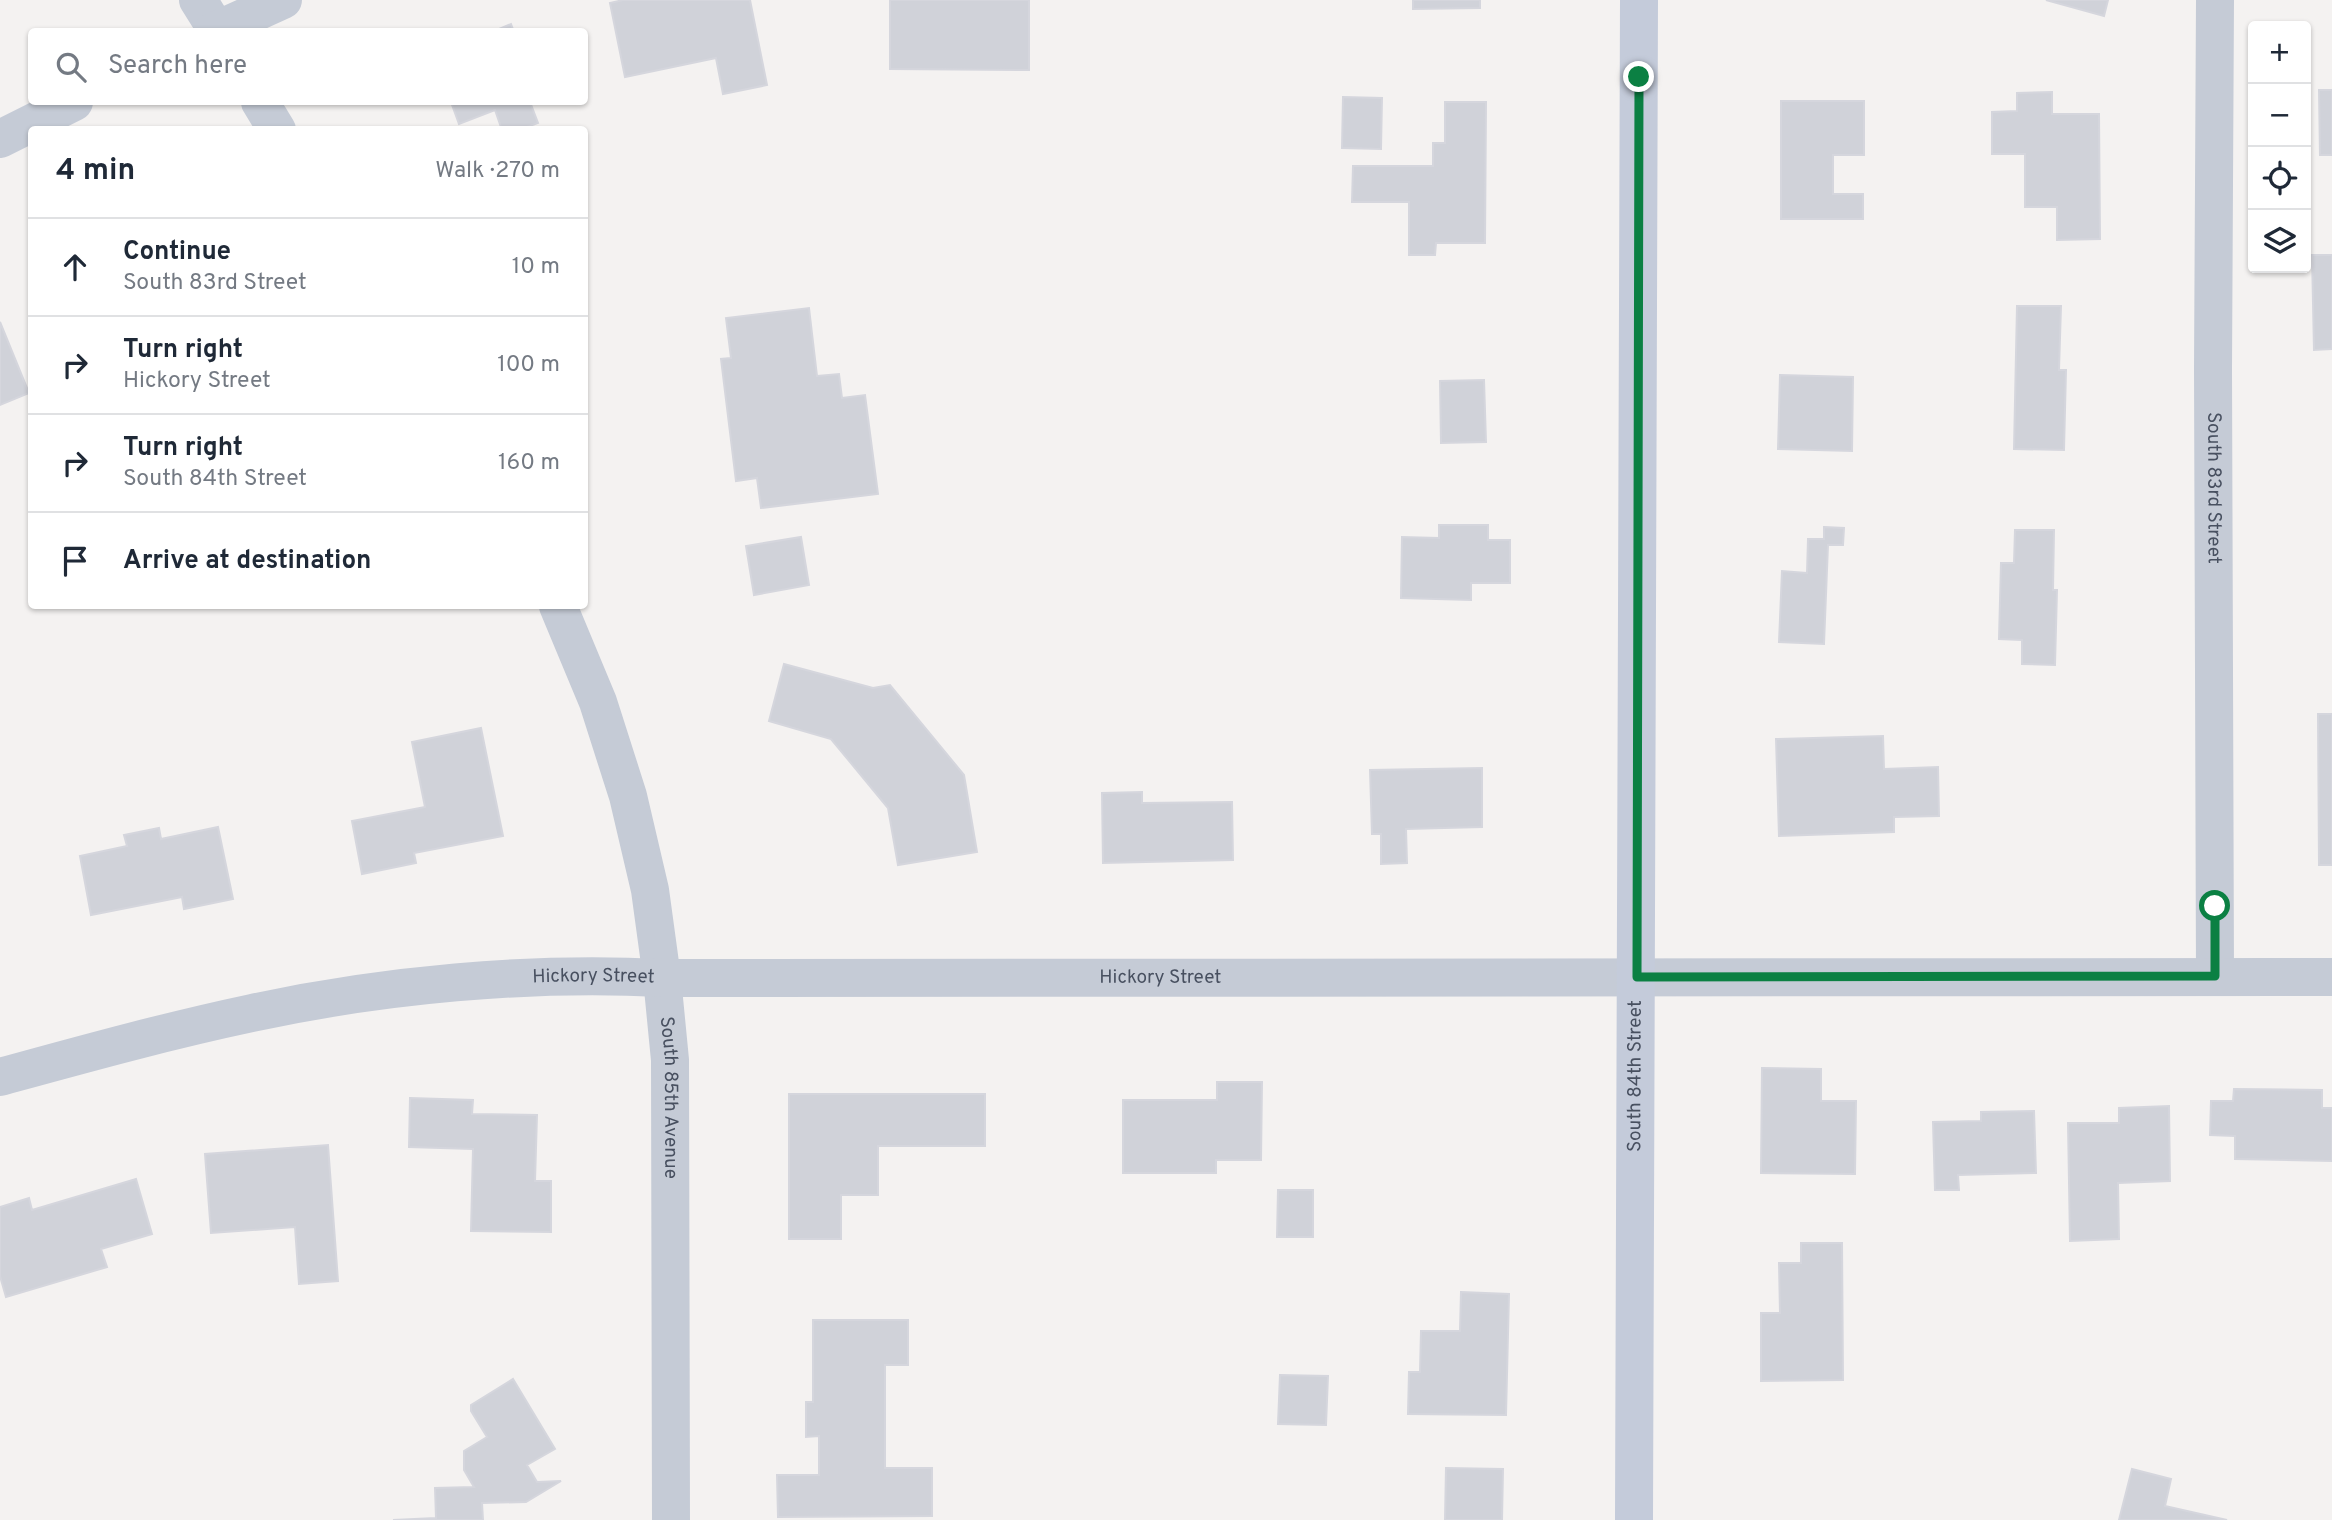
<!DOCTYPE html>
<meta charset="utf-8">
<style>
:root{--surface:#fff;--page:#f2f2f3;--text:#1f2937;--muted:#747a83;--line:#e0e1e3}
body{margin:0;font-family:Overpass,sans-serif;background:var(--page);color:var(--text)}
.controls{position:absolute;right:21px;top:21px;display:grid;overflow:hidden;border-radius:7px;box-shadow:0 2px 5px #0004}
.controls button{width:63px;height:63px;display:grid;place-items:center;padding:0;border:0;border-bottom:2px solid var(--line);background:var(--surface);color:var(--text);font:35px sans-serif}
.stop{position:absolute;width:21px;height:21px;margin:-16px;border:5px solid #0b8043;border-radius:50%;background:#fff}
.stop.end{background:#0b8043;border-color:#fff;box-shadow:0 2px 7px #0008}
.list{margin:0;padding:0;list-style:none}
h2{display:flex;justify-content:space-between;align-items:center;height:91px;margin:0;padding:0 28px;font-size:30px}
h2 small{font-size:23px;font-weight:400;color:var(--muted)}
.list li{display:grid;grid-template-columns:46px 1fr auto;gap:21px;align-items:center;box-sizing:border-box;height:98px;padding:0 28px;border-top:2px solid var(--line)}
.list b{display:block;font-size:26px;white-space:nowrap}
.list p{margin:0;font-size:23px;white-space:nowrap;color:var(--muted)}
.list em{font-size:23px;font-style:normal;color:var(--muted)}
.icon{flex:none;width:38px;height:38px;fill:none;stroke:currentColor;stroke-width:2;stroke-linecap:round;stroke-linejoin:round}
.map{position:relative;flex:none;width:2332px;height:1520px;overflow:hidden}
.search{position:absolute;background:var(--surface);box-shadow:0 2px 5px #0004;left:28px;top:28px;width:560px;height:77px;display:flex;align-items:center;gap:18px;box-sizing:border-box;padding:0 24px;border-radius:7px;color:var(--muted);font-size:26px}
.panel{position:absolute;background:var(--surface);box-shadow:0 2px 5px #0004;left:28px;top:126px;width:560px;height:483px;border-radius:7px}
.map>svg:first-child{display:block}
</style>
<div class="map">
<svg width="2332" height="1520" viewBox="0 0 2332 1520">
<rect width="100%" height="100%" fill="#f4f2f1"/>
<!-- building -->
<path fill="#d0d2d9" stroke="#d5d6dd" stroke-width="2" d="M623,0H750L767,85L723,94L716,58L625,77L610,3Z
M890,0H1029V70L890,69Z
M1413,0H1480V8L1413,9Z
M2046,0H2108L2104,16Z
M511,24L514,32H492Z
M2319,90H2332V155H2320Z
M2052,92V114H2099L2100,239L2057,240V207H2025V154H1992V112L2017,111V93Z
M1343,97L1382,98L1381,149L1342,148Z
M1781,101H1864V155H1833V194H1863V219H1781Z
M451,102H530L538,123L519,130H502L495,110L459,124Z
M1445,102H1486L1485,243H1436L1435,255H1409V202H1352L1353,166H1433V143H1445Z
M2312,255H2332V349L2314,350Z
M2017,306H2061L2059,370H2066L2064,450L2014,449Z
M809,308L817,376L839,374L842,398L865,395L878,494L761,508L757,478L736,481L721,359L731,358L726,318Z
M0,322L29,393L0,405Z
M1780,375L1853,377L1852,451L1778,449Z
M1484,380L1486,442L1441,443L1440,381Z
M1439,525H1488V540H1510V583H1471V600L1401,598L1402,537L1439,538Z
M1824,527L1844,528L1843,545H1828L1824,644L1779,642L1782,571L1807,573L1808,539H1824Z
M2015,530H2054L2053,590H2057L2055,665L2022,664V640L1999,639L2001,563H2014Z
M801,537L809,585L754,595L746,546Z
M784,664L873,688L890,685L964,775L977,852L898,865L888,808L831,739L769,721Z
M2318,714H2332V865H2319Z
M481,728L503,836L414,853L416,863L362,874L352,821L425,807L412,742Z
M1883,736L1884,769L1938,767L1939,816L1894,817V832L1779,836L1776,739Z
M1482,768V827L1406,829L1407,863L1381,864V834H1372L1370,770Z
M1142,792V803L1232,802L1233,860L1103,863L1102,793Z
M218,827L233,899L184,909L182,897L91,915L80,856L127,846L124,835L159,828L161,839Z
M1762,1068L1821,1069V1101H1856L1855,1174L1761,1173Z
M1217,1082H1262L1261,1160H1216V1173H1123V1100H1217Z
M2234,1089L2322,1090V1108H2332V1161L2235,1159V1136L2210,1135L2211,1101H2233Z
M789,1094H985V1146H878V1195H841V1239H789Z
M410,1098L473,1100L472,1114L537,1115L535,1181H551V1232L471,1231L473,1149L409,1147Z
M2169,1106L2170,1181L2118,1183L2119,1239L2070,1241L2068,1123H2119V1108Z
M2034,1111L2036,1173L1958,1175L1959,1190H1935L1933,1122L1981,1121V1112Z
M328,1145L338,1281L299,1284L295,1227L211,1233L205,1154Z
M136,1179L152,1234L101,1249L107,1267L6,1297L0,1276V1207L29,1198L32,1210Z
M1278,1190H1313V1237H1277Z
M1801,1243H1842L1843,1380L1761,1381V1313H1780L1779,1263H1801Z
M1461,1292L1509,1294L1506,1415L1408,1414L1409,1372H1420L1421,1331H1460Z
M813,1320H908V1365H885V1468H932V1516L778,1517L777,1475H819V1436L806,1437V1402H813Z
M1280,1375L1328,1376L1326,1425L1278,1424Z
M513,1379L555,1449L527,1465L537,1482L561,1481L526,1502L482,1503L483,1520H393L436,1518L435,1488L474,1487L464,1470V1451L487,1437L471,1411V1405Z
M1446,1468L1503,1469L1502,1520H1445Z
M2132,1469L2171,1479L2165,1506L2227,1520H2119Z"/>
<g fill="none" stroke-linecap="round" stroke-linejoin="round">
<!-- street -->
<g stroke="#c5cbd6" stroke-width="38">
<path d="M198,0L218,32"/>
<path id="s1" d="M2215,0L2213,369L2215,976"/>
<path d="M212,32L283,0"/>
<path d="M260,102L277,130"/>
<path d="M0,139L74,102"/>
<path id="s2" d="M558,606L598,702L628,796L650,890L662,978L670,1060L671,1520"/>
<path id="s3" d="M0,1077C84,1054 167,1031 252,1013C381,985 530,971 662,978L2332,977"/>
</g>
<!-- secondary -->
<path stroke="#c4cbda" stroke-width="38" id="s4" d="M1634,1520L1639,0"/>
</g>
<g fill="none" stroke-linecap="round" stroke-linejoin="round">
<!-- route -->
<path stroke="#0b8043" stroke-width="9" d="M1639,77L1637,977L2215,976V906"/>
</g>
<g text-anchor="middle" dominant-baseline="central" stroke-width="6" stroke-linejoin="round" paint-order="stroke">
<!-- street labels -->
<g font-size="19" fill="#485060" stroke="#fff">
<text stroke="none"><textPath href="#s1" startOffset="488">South 83rd Street</textPath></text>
<text stroke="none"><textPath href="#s3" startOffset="1171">Hickory Street</textPath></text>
<text stroke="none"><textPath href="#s3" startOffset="604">Hickory Street</textPath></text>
<text stroke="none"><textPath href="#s4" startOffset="444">South 84th Street</textPath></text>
<text stroke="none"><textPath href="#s2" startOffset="508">South 85th Avenue</textPath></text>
</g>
</g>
</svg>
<div class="controls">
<button>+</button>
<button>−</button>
<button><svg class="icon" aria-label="locate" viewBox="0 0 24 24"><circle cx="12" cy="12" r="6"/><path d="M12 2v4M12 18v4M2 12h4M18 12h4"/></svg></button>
<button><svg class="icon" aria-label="layers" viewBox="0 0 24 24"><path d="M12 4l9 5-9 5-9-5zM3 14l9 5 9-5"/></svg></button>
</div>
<div class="stop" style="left:2215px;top:906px"></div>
<div class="stop end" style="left:1639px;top:77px"></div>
<div class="search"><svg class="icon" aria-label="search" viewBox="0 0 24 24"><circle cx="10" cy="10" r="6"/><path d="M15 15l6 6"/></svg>Search here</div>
<section class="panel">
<h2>4 min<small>Walk · 270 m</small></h2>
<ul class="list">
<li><svg class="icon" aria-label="ahead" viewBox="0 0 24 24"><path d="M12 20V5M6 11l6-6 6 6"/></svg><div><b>Continue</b><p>South 83rd Street</p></div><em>10 m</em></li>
<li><svg class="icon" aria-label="right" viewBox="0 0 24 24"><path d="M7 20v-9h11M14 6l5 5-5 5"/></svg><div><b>Turn right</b><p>Hickory Street</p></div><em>100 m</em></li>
<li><svg class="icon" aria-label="right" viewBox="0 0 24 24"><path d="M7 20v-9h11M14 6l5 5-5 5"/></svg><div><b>Turn right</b><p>South 84th Street</p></div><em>160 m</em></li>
<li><svg class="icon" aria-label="arrive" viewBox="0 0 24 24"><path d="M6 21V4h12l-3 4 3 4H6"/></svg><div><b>Arrive at destination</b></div></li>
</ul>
</section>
</div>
